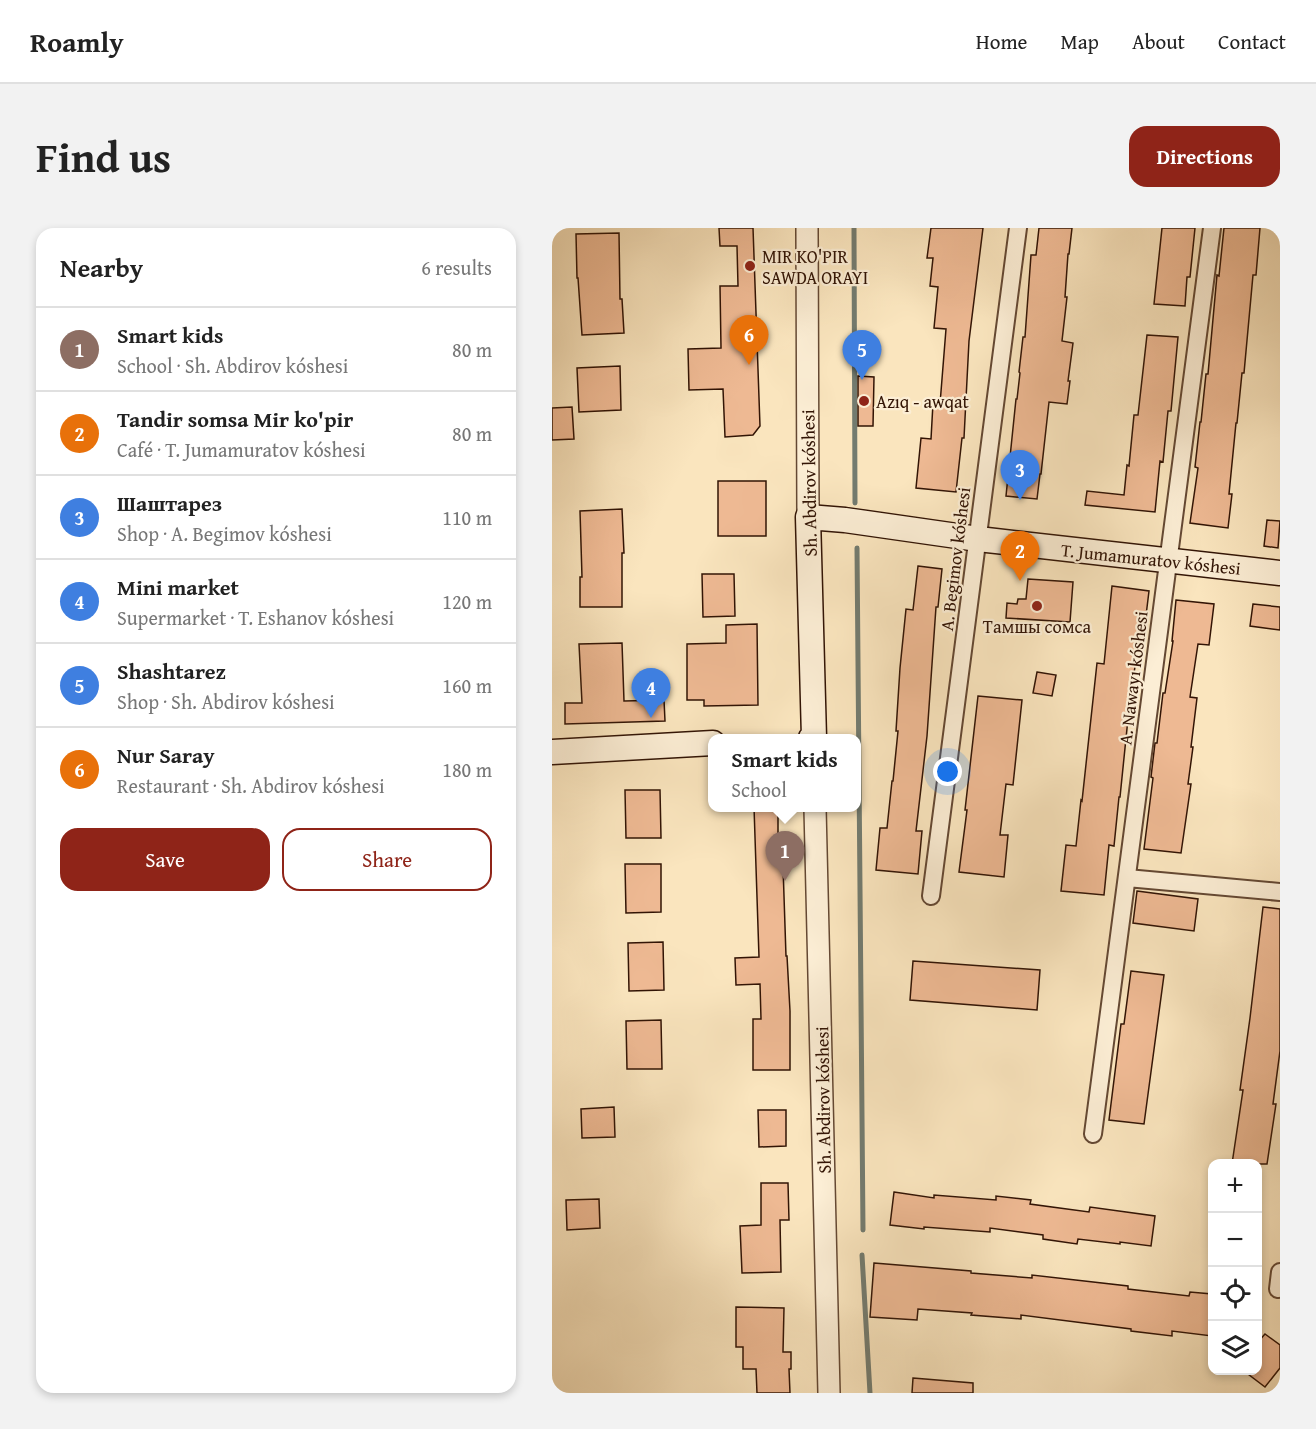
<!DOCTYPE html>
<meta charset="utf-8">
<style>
:root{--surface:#fff;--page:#f2f2f2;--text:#222;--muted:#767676;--line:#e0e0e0;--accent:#8f2418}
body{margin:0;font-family:"Gentium Book Plus",serif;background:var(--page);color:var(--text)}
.controls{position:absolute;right:18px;bottom:18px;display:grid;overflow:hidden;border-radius:12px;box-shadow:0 3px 9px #0003}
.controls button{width:54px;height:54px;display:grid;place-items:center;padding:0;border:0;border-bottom:2px solid var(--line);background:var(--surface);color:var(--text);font:30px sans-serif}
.you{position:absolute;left:396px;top:544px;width:21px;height:21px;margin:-15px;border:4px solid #fff;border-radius:50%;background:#1a73e8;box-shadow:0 0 0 9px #1a73e833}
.badge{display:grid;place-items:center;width:39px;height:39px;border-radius:50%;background:var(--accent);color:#fff;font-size:20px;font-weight:700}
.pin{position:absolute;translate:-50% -50px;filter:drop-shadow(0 2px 3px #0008)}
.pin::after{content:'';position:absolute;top:32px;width:21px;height:18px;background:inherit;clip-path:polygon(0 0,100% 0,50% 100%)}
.popup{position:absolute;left:156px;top:506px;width:153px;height:78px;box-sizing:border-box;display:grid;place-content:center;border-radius:12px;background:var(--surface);filter:drop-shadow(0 2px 4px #0005);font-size:20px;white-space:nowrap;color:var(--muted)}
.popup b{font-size:22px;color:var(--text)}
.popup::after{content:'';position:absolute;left:50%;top:100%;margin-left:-12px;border:12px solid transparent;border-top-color:var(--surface)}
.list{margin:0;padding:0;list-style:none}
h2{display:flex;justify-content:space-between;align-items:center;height:78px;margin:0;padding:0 24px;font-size:26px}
h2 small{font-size:20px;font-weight:400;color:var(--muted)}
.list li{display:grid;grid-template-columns:39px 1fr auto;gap:18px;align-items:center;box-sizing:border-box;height:84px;padding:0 24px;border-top:2px solid var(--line)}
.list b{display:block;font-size:22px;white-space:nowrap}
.list p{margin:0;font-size:20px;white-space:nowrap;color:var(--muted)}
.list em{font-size:20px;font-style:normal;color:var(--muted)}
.actions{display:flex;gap:12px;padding:18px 24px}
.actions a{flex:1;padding:14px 0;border:2px solid var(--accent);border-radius:18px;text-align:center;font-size:21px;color:var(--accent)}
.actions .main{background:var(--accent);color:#fff}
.icon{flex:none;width:33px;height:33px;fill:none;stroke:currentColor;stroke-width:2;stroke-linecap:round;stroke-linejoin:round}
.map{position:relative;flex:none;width:728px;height:1165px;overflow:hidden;border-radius:18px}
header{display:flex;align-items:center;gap:36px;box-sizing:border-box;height:84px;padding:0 30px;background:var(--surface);border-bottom:2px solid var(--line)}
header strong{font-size:28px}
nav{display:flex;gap:33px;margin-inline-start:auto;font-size:21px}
.intro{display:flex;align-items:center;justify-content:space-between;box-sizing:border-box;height:144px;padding:0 36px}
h1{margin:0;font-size:42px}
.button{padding:15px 27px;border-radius:18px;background:var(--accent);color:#fff;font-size:21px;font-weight:700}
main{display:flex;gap:36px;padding:0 36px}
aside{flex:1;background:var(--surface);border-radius:18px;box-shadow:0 3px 9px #0003}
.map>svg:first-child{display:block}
</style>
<header>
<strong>Roamly</strong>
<nav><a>Home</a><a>Map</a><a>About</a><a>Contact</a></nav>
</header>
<div class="intro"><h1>Find us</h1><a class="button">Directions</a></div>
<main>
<aside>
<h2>Nearby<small>6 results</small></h2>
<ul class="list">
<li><span class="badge" style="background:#8d6e63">1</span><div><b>Smart kids</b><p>School · Sh. Abdirov kóshesi</p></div><em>80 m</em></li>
<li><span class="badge" style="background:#e8710a">2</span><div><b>Tandir somsa Mir ko'pir</b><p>Café · T. Jumamuratov kóshesi</p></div><em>80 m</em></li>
<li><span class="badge" style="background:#3f7fe0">3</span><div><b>Шаштарез</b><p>Shop · A. Begimov kóshesi</p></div><em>110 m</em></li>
<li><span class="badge" style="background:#3f7fe0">4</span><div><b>Mini market</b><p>Supermarket · T. Eshanov kóshesi</p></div><em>120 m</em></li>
<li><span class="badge" style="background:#3f7fe0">5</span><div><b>Shashtarez</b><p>Shop · Sh. Abdirov kóshesi</p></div><em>160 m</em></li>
<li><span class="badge" style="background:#e8710a">6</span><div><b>Nur Saray</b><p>Restaurant · Sh. Abdirov kóshesi</p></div><em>180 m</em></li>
</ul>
<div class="actions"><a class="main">Save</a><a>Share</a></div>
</aside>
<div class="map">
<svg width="728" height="1165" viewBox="0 0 728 1165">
<rect width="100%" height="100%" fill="#fae5be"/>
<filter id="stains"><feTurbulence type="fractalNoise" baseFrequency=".00333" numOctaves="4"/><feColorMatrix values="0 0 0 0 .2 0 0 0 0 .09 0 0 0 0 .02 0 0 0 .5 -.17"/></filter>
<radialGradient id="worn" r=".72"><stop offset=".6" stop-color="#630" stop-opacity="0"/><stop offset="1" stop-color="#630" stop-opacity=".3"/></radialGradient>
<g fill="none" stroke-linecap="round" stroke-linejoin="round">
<!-- stream -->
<path stroke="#737b6f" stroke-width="5" d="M302,0L303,275
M305,320L311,1002
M310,1027L318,1165"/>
</g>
<!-- building -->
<path fill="#eeb993" stroke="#321405" stroke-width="1.5" d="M167,0H201L208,198L201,207L173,209L171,161L137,162L136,121L169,120L168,58H186L185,18H168Z
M379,0H431L417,113L412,210H410L404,264L364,260L369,210L379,211L381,175L388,176L394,101L382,100L386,59L378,58L381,30H375Z
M487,0H520L517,26H516L513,69H515L510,113L521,115L516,153H518L515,176L497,174L489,246H488L485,271L454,268L464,171H465L468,145L467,144L471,109H473L479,27H484Z
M610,0H643L638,49H635L633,78L602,76Z
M672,0H708L704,47H701L692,145H690L685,195H684L677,266H680L676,300L638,295L646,240L643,239L648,194H649L654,146H656L665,47L667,48Z
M67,5L68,71H70L72,105L30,107L26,50H25L24,6Z
M595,107L626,109L619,183H616L611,234L608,233L603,284L533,277L535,263L572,267L575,237L577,238L582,187H586Z
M68,138L69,182L27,184L25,140Z
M306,148L322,149L321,198H306Z
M20,179L22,211L0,212V180Z
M166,253H214V308H166Z
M70,281L72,325H70V379H28V349H30L28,283Z
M715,292L728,293L726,320L712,318Z
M366,338L390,341L386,379H384L375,508L364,603H370L366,646L324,642L328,600H335L340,553H341L346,503H344L348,440L354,381L361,382Z
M150,346H182L183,388L151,389Z
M476,351L521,354L518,394L454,390L455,375L465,376L466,371H474Z
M560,358L597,363L592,404L588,403L577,481L568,569H567L562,618L557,617L552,667L509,663L514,617L524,618L529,572L530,573L545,435L552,436Z
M624,372L662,376L657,417L646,416L638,469L645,470L639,519H641L636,556H639L629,625L592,621L601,550L599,549L603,515H605L611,465H613L621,413H620Z
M701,376L728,379V402L698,398Z
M205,396L206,477L152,478V472H135V416L174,415V397Z
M70,415L72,473L112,472L113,493L13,496V475H30L27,416Z
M485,444L504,447L500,468L481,465Z
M426,468L470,472L461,557L454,556L448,607H456L452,649L407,644L415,582H413Z
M73,562H108L109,610H74Z
M202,579H226V608H230L234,728H235L238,783V842H201V791H209L208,756L184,757L183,730L207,729Z
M73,636H109V684L74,685Z
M585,663L646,671L642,703L581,695Z
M711,679L728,681V823L721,876H724L715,936H680L691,862H688L698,790Z
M111,714L112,762L77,763L76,715Z
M361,733L488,742L485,782L358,772Z
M579,743L612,747L592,896L557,892L569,796H572Z
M109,792L110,841H75L74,793Z
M62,879L63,909L30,910L29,881Z
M206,882H234V918L207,919Z
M209,955H236L237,992H228L229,1044L190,1045L188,998L209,997Z
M342,964L382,970V967L444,972V968L479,972L478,976L537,984L538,979L603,988L599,1018L568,1014V1016L526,1011L525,1016L491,1011V1007L438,1000V1004L372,999V1001L338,997Z
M47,971L48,1000L15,1002L14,972Z
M322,1035L419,1043V1045L480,1050V1047L576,1058V1061L637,1068L638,1064L660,1066V1108L620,1103V1108L579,1103V1101L469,1087V1091L419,1087L420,1085L366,1081L365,1092L318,1089Z
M184,1079L232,1080L231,1124H239V1141H237L238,1165H205L204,1141H191V1119H184Z
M713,1106L728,1117V1140L713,1159L692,1143H705V1115Z
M361,1150L421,1155V1165H360Z"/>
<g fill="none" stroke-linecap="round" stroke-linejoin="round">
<defs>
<path id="minor" d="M575,650L728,664
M379,668L466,0
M541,906L660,0
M726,1061L728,1044"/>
<path id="tertiary" d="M255,0L256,289
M263,580L277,1165"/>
<path id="secondary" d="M259,510H262L256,289L293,292L426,311L728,345
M0,524L161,515"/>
</defs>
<!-- minor casing -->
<use href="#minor" stroke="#644833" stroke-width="20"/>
<!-- tertiary casing -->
<use href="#tertiary" stroke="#644833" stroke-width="24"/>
<!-- secondary casing -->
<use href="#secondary" stroke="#321405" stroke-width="27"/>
<!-- minor -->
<use href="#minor" stroke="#fceed5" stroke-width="16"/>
<!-- tertiary -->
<use href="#tertiary" stroke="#fceed5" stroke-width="21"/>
<!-- secondary -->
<use href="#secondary" stroke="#fceed5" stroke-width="24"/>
</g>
<!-- markers -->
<g fill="#8f2418" stroke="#fceed5" stroke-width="2">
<circle cx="198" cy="38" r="6"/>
<circle cx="312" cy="173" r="6"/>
<circle cx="485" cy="378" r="6"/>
</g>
<g text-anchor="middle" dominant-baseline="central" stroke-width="4.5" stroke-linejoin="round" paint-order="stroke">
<!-- poi labels -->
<g font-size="18" fill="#321405" stroke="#fceed5" text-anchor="start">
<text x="210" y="28">MIR KO'PIR<tspan x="210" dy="21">SAWDA ORAYI</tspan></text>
<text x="324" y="173">Azıq - awqat</text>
<text x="485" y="398" text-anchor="middle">Тамшы сомса</text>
</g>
<!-- street labels -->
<g font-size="18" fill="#321405" stroke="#fceed5">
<text transform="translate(257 255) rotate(-91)">Sh. Abdirov kóshesi</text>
<text transform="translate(403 331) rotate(-83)">A. Begimov kóshesi</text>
<text transform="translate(599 331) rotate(6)">T. Jumamuratov kóshesi</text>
<text transform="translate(581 450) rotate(-83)">A. Nawayı kóshesi</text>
<text transform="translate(271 872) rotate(-91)">Sh. Abdirov kóshesi</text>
</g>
</g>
<rect width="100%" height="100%" filter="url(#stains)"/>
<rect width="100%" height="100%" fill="url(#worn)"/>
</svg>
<div class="controls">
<button>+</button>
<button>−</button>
<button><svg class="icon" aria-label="locate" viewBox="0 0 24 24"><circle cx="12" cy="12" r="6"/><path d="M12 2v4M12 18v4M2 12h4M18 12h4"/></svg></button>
<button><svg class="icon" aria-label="layers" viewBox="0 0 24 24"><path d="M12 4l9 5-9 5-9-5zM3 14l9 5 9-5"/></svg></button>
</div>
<div class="you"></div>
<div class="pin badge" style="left:233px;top:653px;background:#8d6e63">1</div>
<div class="popup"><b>Smart kids</b>School</div>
<div class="pin badge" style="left:468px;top:353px;background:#e8710a">2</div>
<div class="pin badge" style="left:468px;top:272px;background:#3f7fe0">3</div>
<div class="pin badge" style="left:99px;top:490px;background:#3f7fe0">4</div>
<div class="pin badge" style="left:310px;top:152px;background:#3f7fe0">5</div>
<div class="pin badge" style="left:197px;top:137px;background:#e8710a">6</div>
</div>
</main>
